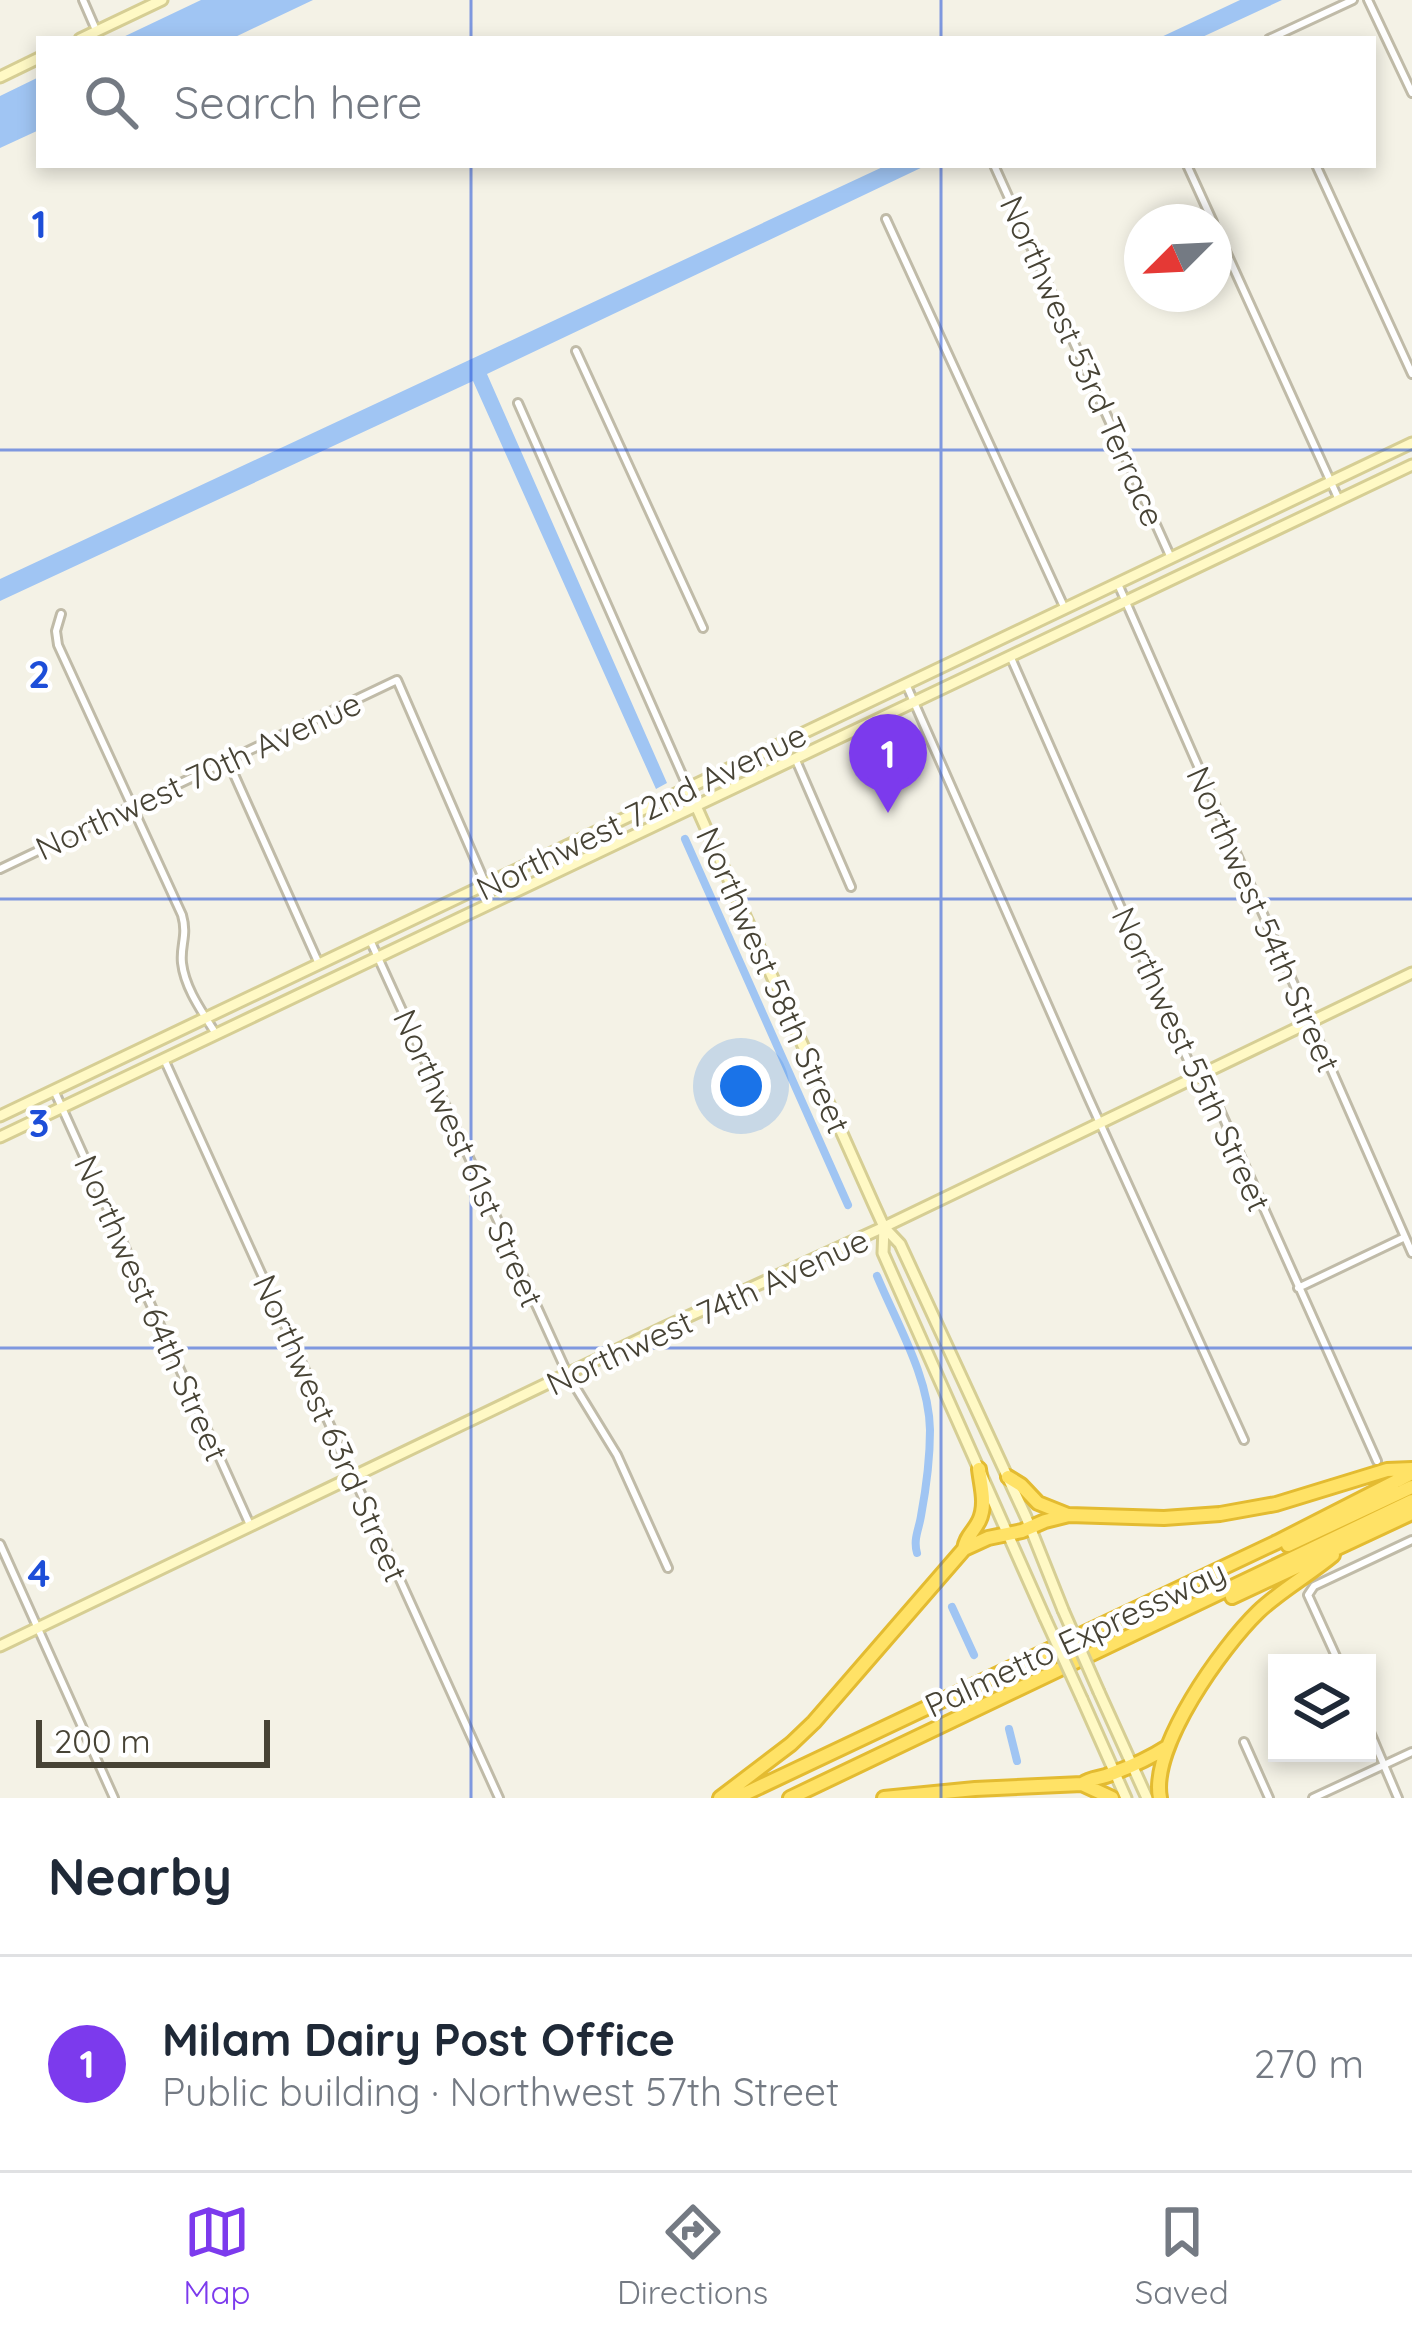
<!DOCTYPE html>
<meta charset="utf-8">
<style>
:root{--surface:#fff;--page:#f2f2f3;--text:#1f2937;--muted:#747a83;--line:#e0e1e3;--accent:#7c3aed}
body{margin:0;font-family:Quicksand,sans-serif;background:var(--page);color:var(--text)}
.controls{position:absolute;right:36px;bottom:36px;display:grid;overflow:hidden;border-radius:0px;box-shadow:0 6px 18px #0003}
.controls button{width:108px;height:108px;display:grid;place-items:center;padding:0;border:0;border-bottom:3px solid var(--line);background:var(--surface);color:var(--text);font:60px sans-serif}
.compass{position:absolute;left:1124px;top:204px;width:108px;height:108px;border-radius:50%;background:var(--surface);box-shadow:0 6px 18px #0003;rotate:246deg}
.scale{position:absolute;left:36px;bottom:30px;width:234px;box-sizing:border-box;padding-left:12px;border:6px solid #474335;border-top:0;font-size:33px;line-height:42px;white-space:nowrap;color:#474335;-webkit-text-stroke:9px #fff;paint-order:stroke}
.you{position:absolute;left:741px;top:1086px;width:42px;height:42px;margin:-30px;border:9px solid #fff;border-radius:50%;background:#1a73e8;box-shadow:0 0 0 18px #1a73e833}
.badge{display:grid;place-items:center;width:78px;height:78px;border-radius:50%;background:var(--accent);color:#fff;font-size:39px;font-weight:700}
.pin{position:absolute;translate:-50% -99px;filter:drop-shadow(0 3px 6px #0008)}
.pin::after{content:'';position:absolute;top:63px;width:42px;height:36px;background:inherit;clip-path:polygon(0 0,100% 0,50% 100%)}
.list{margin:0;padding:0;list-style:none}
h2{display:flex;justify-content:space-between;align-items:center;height:156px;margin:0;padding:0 48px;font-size:51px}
h2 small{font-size:39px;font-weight:400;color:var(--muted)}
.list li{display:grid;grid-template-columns:78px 1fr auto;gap:36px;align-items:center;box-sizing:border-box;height:216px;padding:0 48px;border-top:3px solid var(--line)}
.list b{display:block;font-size:45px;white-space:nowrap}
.list p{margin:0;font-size:39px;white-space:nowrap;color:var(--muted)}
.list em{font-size:39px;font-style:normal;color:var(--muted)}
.icon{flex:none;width:66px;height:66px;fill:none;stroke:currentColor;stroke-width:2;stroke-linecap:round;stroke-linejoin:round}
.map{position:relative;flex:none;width:1412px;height:1798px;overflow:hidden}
.search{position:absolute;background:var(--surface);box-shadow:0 6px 18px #0003;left:36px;right:36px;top:36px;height:132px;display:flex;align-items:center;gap:30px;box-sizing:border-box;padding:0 42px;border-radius:0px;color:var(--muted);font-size:45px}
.sheet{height:372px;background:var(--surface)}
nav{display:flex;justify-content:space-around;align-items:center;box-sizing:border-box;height:168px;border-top:3px solid var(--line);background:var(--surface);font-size:33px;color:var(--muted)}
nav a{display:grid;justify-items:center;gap:6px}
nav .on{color:var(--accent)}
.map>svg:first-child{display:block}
</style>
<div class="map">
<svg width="1412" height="1798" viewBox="0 0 1412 1798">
<rect width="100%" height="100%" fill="#f4f2e6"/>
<!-- water -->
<path fill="#a0c5f3" d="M201,0H313L231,39H119Z
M1240,0H1282L1198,39H1157Z
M39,77V130L0,148V96Z
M887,165H927L487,374L667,783L656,789L473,381L0,601V579Z"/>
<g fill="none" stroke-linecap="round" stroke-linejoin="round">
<!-- canal -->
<path stroke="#a0c5f3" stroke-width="8" d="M685,839L848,1205
M877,1276C897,1324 929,1377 930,1430C930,1457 926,1489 921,1516C919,1529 913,1539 917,1553
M952,1607L974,1655
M1009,1729L1017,1761"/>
<defs>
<path id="street" d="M83,0L96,30
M1368,0L1412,93
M1269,39L1353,0
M994,165L1171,558
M1187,165L1213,222
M1316,165L1412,374
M886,219L1065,609
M1214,225L1339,500
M576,351L703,628
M518,403L688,788
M1118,584L1412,1253
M61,614L56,631L58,645L182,915C188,936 180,945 182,963C185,989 203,1013 216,1034
M1011,658L1191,1067L1207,1081L1377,1461
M906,684L1089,1099L1244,1440
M795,758L851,887
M228,761L319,964
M0,869L397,680L493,901
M370,940L568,1375L617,1455L668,1568
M164,1059L499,1798
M54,1090L250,1525
M1298,1288L1405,1237
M0,1544L114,1798
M1339,1663L1308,1595L1314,1586L1412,1540
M1367,1725L1398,1798
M1244,1742L1269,1798
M1313,1798L1412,1752"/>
<path id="secondary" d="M80,39L162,0
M0,77L39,58
M688,788L874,1205L884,1227L900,1244L1026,1517L1063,1610
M0,1116L1412,443
M0,1137L1412,465
M884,1227L883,1253L1045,1618
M0,1646L663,1328L884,1227L1412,973
M1099,1692L1147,1798
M1082,1699L1126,1798"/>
<path id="highway" d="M1008,1477L1021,1485L1038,1503L1068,1515
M1288,1545L1412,1487
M964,1549L988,1538L1022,1531L1045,1521L1069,1515L1164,1518L1220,1514L1276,1504L1387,1470L1412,1469
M1232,1597L1412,1513
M1082,1784L1112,1798
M720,1798L791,1744L814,1722L964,1549C966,1536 973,1533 979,1521C987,1504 981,1487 979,1469
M736,1798L1277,1542L1412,1473
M790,1798L1412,1501
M884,1798L975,1789L1082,1784C1092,1777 1100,1779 1111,1774C1130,1767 1150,1758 1167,1747
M1160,1798C1150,1747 1222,1647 1258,1612C1281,1590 1309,1575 1333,1555"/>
</defs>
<!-- street casing -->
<use href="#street" stroke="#c0bba8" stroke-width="12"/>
<!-- secondary casing -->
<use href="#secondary" stroke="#d6ce94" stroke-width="15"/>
<!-- highway casing -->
<use href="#highway" stroke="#e3bb31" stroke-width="18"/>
<!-- street -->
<use href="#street" stroke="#fff" stroke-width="6"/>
<!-- secondary -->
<use href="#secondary" stroke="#fff9c5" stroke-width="9"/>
<!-- highway -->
<use href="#highway" stroke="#ffe266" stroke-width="12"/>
<defs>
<path id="secondary-bridge" d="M1063,1610L1099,1692
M1045,1618L1082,1699"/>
</defs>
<!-- secondary-bridge casing -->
<use href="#secondary-bridge" stroke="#d6ce94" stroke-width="15" stroke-linecap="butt"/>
<!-- secondary-bridge -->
<use href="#secondary-bridge" stroke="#fff9c5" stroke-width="9"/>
</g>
<!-- grid -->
<path fill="none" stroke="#1d4ed8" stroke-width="3" stroke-opacity="0.55" d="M471,0V39M941,0V39M471,165V1798M941,165V1798M0,450H1412M0,899H1412M0,1348H1412"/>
<g text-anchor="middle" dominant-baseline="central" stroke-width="9" stroke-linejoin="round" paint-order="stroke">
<!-- street labels -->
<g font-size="33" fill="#474335" stroke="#fff">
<text transform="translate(1083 361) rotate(66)">Northwest 53rd Terrace</text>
<text transform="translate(198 775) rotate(-25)">Northwest 70th Avenue</text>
<text transform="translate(641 811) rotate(-26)">Northwest 72nd Avenue</text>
<text transform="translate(1264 919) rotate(66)">Northwest 54th Street</text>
<text transform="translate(774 980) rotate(66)">Northwest 58th Street</text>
<text transform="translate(1192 1059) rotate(65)">Northwest 55th Street</text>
<text transform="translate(469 1158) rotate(66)">Northwest 61st Street</text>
<text transform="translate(152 1308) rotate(66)">Northwest 64th Street</text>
<text transform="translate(707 1311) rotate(-25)">Northwest 74th Avenue</text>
<text transform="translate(331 1428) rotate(66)">Northwest 63rd Street</text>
<text transform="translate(1075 1638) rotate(-25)">Palmetto Expressway</text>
</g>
</g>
<g font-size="39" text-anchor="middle" font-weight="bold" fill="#1d4ed8" stroke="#fff" stroke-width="9" stroke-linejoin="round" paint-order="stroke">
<text x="39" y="238">1</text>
<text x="39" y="688">2</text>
<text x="39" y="1137">3</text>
<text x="39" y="1587">4</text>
</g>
</svg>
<div class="controls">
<button><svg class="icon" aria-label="layers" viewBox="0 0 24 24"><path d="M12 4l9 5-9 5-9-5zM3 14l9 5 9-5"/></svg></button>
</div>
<svg class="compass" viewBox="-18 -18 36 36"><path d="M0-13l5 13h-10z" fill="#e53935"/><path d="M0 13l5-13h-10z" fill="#747a83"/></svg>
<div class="scale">200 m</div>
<div class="you"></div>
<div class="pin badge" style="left:888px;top:813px">1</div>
<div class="search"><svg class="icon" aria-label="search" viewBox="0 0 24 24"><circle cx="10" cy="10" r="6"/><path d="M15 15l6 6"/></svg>Search here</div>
</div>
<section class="sheet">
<h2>Nearby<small></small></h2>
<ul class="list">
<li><span class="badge">1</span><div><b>Milam Dairy Post Office</b><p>Public building · Northwest 57th Street</p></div><em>270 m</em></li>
</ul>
</section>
<nav>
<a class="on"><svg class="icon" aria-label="map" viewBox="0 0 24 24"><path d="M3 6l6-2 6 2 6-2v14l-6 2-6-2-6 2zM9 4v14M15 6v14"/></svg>Map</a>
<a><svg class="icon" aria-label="directions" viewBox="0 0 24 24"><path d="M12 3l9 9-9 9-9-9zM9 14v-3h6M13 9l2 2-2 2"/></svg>Directions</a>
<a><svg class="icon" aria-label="saved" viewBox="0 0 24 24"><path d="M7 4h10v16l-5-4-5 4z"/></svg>Saved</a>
</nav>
